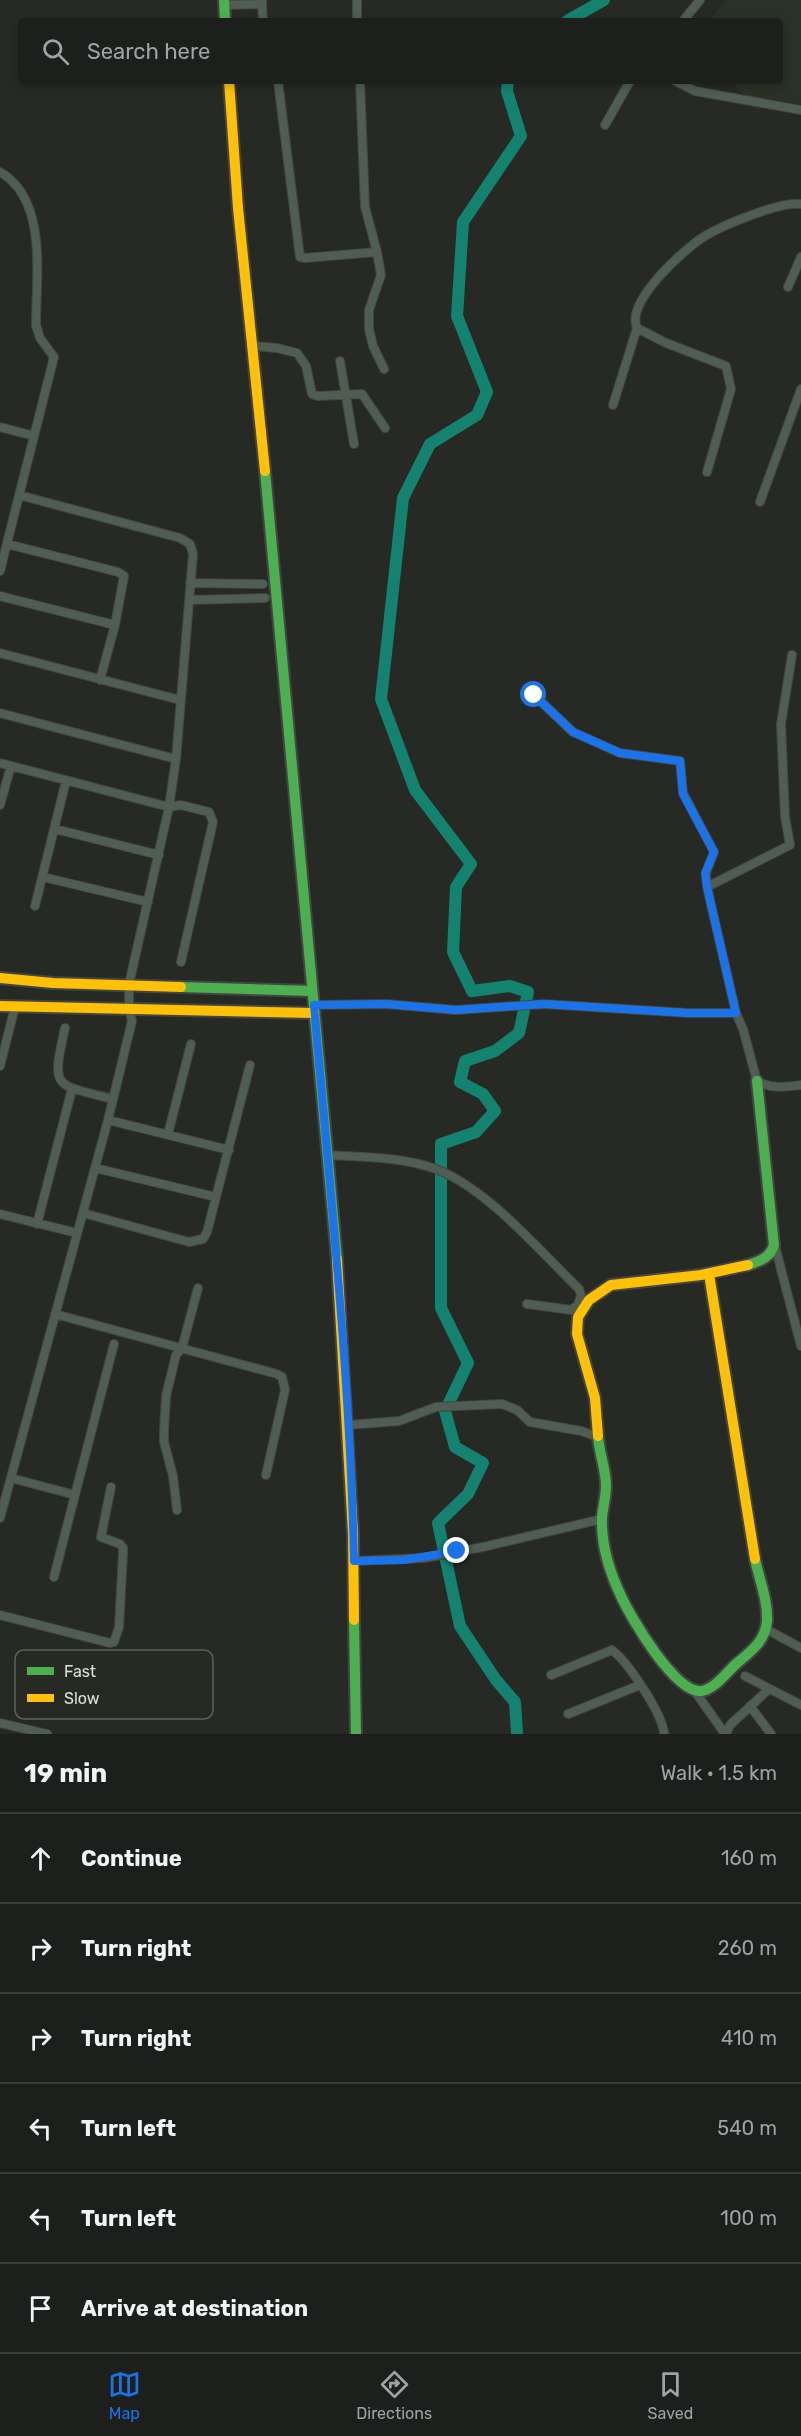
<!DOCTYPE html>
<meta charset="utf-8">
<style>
:root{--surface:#1c1f1b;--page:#252724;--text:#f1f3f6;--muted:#a0a2a3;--line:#3a3d3a;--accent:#1a73e8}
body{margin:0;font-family:Rubik,sans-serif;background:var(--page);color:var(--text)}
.stop{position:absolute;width:18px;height:18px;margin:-14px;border:4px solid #1a73e8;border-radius:50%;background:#fff}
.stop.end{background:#1a73e8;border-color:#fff;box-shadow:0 2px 6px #0008}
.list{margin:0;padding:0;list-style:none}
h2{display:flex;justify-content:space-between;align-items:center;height:78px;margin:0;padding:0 24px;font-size:26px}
h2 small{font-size:20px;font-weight:400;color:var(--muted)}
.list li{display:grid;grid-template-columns:39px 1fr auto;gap:18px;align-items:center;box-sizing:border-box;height:90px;padding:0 24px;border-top:2px solid var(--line)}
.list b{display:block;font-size:22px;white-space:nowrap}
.list em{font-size:20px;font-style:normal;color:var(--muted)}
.icon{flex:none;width:33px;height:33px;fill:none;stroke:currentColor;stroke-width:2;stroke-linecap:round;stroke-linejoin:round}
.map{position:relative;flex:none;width:801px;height:1734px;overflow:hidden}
.search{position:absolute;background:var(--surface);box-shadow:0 3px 9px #0003;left:18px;right:18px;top:18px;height:66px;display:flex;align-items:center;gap:15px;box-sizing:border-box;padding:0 21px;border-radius:6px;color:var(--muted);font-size:22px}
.sheet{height:618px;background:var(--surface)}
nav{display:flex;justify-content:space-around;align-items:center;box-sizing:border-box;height:84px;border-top:2px solid var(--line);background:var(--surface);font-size:16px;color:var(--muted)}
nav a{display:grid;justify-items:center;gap:3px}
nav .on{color:var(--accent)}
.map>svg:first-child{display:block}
</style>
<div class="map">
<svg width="801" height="1734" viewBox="0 0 801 1734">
<rect width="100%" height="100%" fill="#262924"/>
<!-- built -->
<path fill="#2a3126" d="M726,0H801V104L742,95L732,81H780V21H708Z"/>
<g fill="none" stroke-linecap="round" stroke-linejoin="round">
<!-- river -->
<path stroke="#13836f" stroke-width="12" d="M567,21L604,0
M508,81L507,91L521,136L463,222L457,316L487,392L477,415L430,444L403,498L381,699L415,790L471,864L456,887L453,952L472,991L510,986L528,992L519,1033L495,1051L465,1061L460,1082L483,1094L495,1111L476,1132L441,1144V1308L468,1363L445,1411L455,1447L483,1463L468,1494L438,1523L460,1626L496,1680L515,1702L517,1734"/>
<defs>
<path id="street" d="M357,0V21
M262,4L263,21
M224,5L262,4V0
M683,21L700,0
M278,81L300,257L305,258L377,252
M360,81L365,207L377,252L381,275L369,310V329L373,346L384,369
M675,81L695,91L801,110
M605,125L630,81
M0,172C48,199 36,277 36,325L40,338L54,357L0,571
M788,287L801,257
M253,346L277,348L297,353L306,366L312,394L318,396L362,394L385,428
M340,361L354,444
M613,405L637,328
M0,427L34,436
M707,472L731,389L726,366L666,343L637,328C625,302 684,249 705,236C723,225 781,201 801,204
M760,502L801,389
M7,544L118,572L124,576L115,625L100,680
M190,583L263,584
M0,596L115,625
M189,600L265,598
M0,653L180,700
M534,695L573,732L620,753L680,761L683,793L714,852L706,873L707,887L736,1013L743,1029L757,1081C771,1089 785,1087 801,1085
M0,713L176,759
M0,763L169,807L181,805L209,812L213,822L181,962
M0,805L11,766
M55,829L159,855
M43,877L148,902
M707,887L790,845L785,817L781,724L792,655
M35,906L66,781
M314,1005L386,1004L456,1010L544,1004L688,1013H736
M65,1028C51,1090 54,1084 113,1099
M0,1066L15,1007
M108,1120L229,1150
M168,1134L191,1044
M328,1155C362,1157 400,1157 433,1168C485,1186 540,1251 579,1289L581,1295L578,1305L571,1310L527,1304
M95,1168L216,1197
M83,1213L189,1242L203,1239L207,1232L250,1065
M0,1214L77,1233
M37,1224L72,1089
M775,1246L801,1346
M55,1314L277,1374L282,1377L285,1390L266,1475
M348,1425L399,1421L436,1407L502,1404L517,1410L530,1422L581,1431L598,1437
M11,1478L75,1495L114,1344
M177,1510L173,1476L164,1442V1431L166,1396L176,1355L182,1348L198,1288
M0,1518L108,1120L132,1021L129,1009V984L169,807L176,759L193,554L190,544L180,538L19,495
M354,1561L424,1558L483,1547L602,1519
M54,1577L75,1495
M0,1615L110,1643L114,1642L119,1627L123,1553V1548L120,1544L101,1537L111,1487
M766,1629L801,1648
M551,1675L612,1650C627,1661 663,1714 664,1734
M745,1676L801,1705
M694,1690L725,1734
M750,1706L771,1734
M568,1714L640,1685
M0,1723L47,1734
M726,1734L730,1725L769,1689"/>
<path id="fast" d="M224,0L225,21
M265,471L337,1259
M181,987L312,991
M748,1265C760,1261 770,1258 774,1245L757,1081
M598,1436C599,1453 606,1469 606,1486C606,1496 603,1507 602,1517C601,1544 610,1573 621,1596C631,1618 675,1693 701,1691C714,1690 727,1672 736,1664C751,1651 765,1642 767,1621C768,1600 759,1579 755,1559
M354,1620L356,1734"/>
<path id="slow" d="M229,81L238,208L265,471
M0,978L53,983L181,987
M0,1006L314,1013
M337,1259L353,1533L354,1620
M709,1274L755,1559
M598,1436L595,1398L577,1334L578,1317L589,1300L611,1285L701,1275L748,1265"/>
</defs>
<!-- street casing -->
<use href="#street" stroke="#434542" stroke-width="10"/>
<!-- fast casing -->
<use href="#fast" stroke="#434542" stroke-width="14"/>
<!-- slow casing -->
<use href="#slow" stroke="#434542" stroke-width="14"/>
<!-- street -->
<use href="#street" stroke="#505d53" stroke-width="8"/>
<!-- fast -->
<use href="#fast" stroke="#4caf50" stroke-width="10"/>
<!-- slow -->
<use href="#slow" stroke="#ffc107" stroke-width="10"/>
</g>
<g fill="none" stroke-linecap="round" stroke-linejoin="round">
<!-- route -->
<path stroke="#1a73e8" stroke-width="8" d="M457,1551L404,1560L354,1561C350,1375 330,1190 314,1005L386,1004L456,1010L544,1004L688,1013H736L707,887L705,873L714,852L683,794L680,761L620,753L573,732L534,695"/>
</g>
<!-- legend -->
<rect x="15" y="1650" width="198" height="69" rx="9" fill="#262a23" stroke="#5d615a" stroke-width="1.5"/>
<rect x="27" y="1667" width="27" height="8" fill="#4caf50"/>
<rect x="27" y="1694" width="27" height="8" fill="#ffc107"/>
<g font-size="16" fill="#dde0db">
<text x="64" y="1677">Fast</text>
<text x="64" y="1704">Slow</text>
</g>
</svg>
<div class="stop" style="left:534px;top:695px"></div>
<div class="stop end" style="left:457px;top:1551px"></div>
<div class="search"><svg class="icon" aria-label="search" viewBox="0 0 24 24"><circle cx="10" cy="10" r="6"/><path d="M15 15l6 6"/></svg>Search here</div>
</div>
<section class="sheet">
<h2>19 min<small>Walk · 1.5 km</small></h2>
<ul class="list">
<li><svg class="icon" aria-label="ahead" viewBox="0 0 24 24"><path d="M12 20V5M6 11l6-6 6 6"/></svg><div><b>Continue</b></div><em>160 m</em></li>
<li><svg class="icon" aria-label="right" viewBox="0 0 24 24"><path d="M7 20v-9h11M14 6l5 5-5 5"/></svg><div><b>Turn right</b></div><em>260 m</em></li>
<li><svg class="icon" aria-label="right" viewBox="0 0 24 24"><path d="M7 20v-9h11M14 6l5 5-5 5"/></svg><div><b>Turn right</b></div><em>410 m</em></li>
<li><svg class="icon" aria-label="left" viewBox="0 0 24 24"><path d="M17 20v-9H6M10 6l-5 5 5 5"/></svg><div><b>Turn left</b></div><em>540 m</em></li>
<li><svg class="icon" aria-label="left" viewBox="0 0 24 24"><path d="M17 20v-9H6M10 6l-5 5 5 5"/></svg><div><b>Turn left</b></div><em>100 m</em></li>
<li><svg class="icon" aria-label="arrive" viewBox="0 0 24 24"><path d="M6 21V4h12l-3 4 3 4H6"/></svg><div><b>Arrive at destination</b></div></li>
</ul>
</section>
<nav>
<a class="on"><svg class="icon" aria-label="map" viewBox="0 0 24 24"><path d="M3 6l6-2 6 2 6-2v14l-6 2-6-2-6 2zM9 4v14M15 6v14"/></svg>Map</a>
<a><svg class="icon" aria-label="directions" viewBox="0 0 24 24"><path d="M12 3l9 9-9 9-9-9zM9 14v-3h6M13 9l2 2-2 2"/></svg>Directions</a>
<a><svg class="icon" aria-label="saved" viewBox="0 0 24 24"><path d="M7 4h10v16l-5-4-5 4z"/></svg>Saved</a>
</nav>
